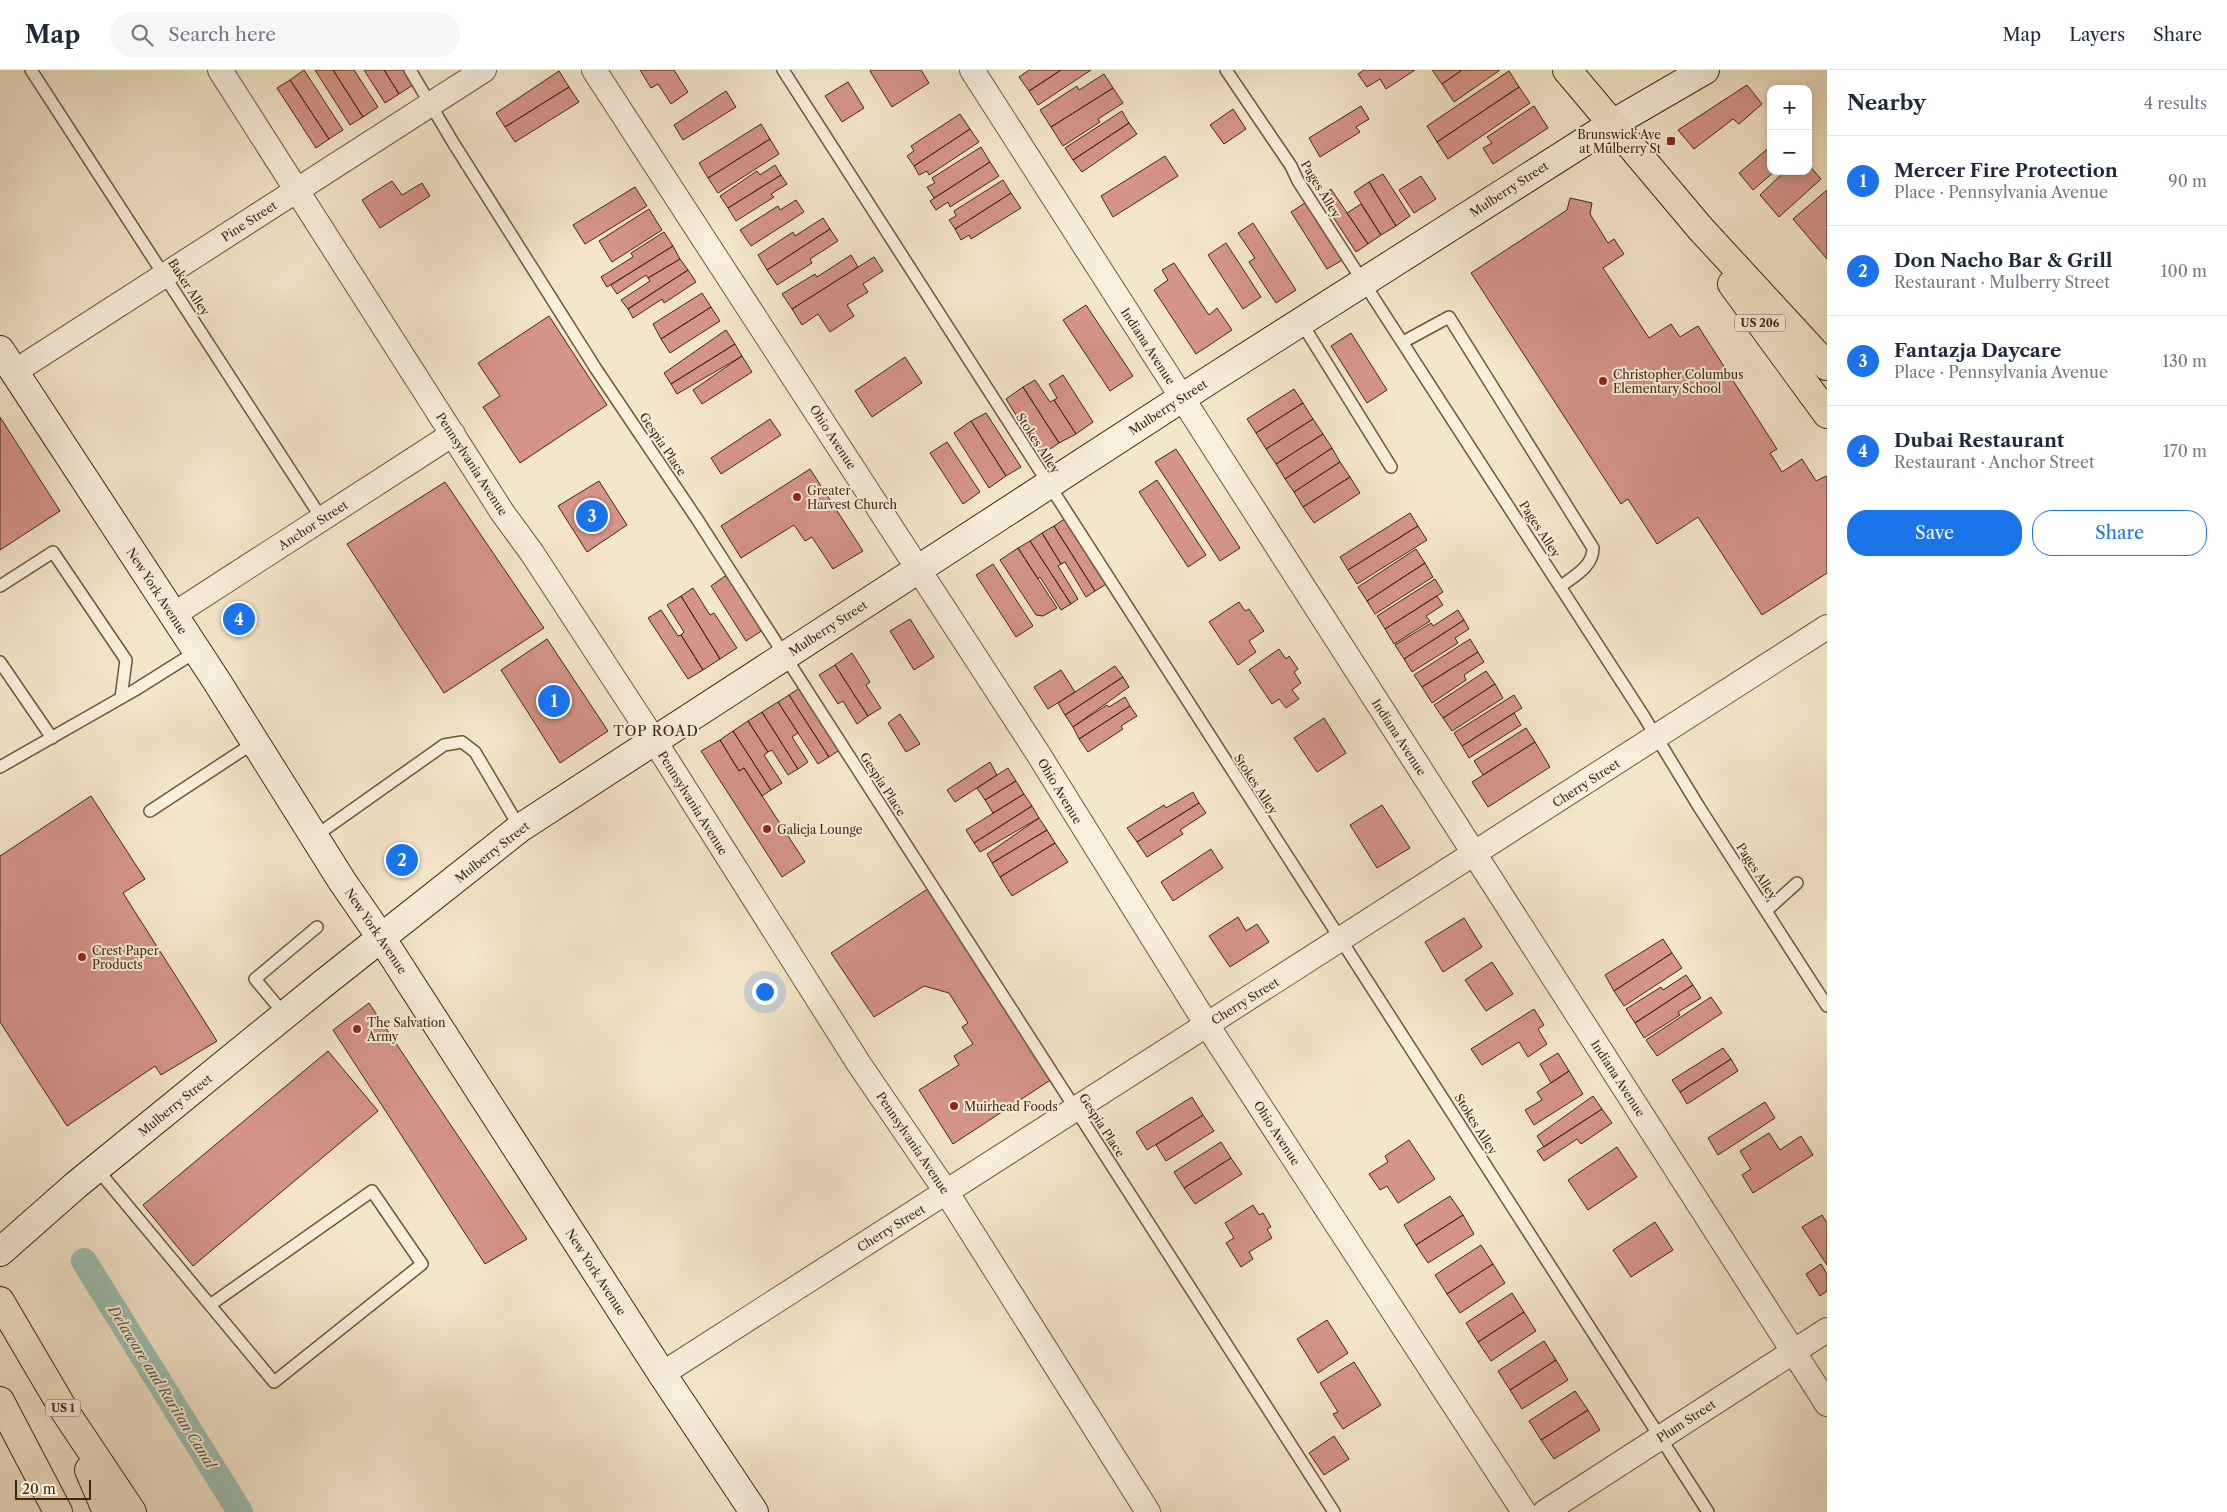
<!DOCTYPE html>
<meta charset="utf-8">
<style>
:root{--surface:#fff;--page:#f6f6f7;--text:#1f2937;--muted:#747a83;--line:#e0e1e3;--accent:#1a73e8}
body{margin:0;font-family:"Libre Caslon Text",serif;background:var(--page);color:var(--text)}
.controls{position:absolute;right:15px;top:15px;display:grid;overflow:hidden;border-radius:10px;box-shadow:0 2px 8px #0003}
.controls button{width:45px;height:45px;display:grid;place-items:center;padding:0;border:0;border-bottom:1px solid var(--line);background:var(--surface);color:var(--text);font:25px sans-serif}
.scale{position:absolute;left:15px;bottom:12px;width:76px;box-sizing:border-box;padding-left:5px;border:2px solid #41260e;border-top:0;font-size:14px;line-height:18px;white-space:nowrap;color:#41260e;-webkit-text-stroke:4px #f8efdd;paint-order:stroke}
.you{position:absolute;left:764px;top:921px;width:18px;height:18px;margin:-12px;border:4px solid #fff;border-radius:50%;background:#1a73e8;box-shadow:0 0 0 8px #1a73e833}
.badge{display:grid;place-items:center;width:32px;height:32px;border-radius:50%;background:var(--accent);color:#fff;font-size:16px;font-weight:700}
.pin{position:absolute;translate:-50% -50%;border:2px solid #fff;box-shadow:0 1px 5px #0006}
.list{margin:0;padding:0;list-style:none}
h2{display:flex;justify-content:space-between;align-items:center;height:65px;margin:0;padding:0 20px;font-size:21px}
h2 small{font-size:16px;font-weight:400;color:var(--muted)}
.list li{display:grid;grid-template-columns:32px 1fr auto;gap:15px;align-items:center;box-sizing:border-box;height:90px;padding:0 20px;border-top:1px solid var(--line)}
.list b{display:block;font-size:19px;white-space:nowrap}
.list p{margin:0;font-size:16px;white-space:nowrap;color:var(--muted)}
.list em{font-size:16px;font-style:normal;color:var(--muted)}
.actions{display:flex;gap:10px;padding:15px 20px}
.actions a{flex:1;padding:11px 0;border:1px solid var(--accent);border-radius:20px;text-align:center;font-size:18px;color:var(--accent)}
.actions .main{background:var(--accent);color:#fff}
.icon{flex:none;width:28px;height:28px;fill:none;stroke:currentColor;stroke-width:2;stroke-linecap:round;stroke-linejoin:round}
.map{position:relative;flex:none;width:1827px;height:1442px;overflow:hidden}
header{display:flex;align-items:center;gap:30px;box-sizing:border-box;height:70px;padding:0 25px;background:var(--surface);border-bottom:1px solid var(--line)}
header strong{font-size:24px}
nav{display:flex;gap:28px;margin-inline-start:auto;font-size:18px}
.search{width:350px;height:45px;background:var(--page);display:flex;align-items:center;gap:12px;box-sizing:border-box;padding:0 18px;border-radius:28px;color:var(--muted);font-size:19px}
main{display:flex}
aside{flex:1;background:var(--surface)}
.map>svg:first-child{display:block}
</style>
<header>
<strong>Map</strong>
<div class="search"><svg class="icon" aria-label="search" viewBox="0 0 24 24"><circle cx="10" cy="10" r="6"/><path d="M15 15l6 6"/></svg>Search here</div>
<nav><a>Map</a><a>Layers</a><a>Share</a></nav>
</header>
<main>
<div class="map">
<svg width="1827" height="1442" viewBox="0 0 1827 1442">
<rect width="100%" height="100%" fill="#f4e6ca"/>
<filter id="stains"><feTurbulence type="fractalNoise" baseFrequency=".004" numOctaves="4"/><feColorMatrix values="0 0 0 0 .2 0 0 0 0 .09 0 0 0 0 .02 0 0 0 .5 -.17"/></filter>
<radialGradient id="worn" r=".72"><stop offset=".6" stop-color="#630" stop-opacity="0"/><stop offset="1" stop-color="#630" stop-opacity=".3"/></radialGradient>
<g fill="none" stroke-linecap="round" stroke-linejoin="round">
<!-- canal -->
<path stroke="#9cc0b4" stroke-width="26" d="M84,1191L240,1442"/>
</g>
<!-- building -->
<path fill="#d59489" stroke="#41260e" d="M304,0L343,60L329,69L290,10Z
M315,0H333L363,47L350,55Z
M333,0H354L378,37L363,47Z
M364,0H384L399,24L385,33Z
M384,0H403L413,15L399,24Z
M640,0H674L688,22L671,34L658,14L651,18Z
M872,0H921L929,13L892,37L870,1Z
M1029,0H1061L1029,21L1019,7Z
M1061,0H1091L1038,35L1029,21Z
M1364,0H1415L1386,19L1380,9L1367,17L1358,4Z
M1432,0H1462L1442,14Z
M1462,0H1500L1454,32L1442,14Z
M559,1L569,17L505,57L496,43Z
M1509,1L1519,17L1437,72L1427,56Z
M1104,4L1113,18L1051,57L1040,40L1077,16L1079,20Z
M290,10L329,69L316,78L277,18Z
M848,12L864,38L842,52L825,26Z
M1747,15L1762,34L1739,54L1733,49L1694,79L1678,60Z
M569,17L579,32L515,72L505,57Z
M1519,17L1530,33L1448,89L1437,72Z
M1113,18L1123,33L1098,49L1100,52L1063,76L1051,57Z
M726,21L736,37L683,70L674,55Z
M1361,36L1369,49L1356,57L1360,62L1320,87L1309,68Z
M1534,36L1548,58L1493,94L1483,78L1492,73L1487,67Z
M1233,39L1246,59L1224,74L1210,55Z
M1122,41L1129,53L1073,90L1065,78Z
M960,44L970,59L914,96L907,86L914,81L911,76Z
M1129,53L1137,64L1082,102L1073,90Z
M761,54L770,69L708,108L699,93Z
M970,59L979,72L929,105L927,101L919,105L914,96Z
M770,69L779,84L718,123L708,108Z
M1771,76V101H1775L1753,120L1739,103Z
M981,77L990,92L934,128L927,117L935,113L932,108Z
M1165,86L1178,106L1113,147L1101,126Z
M990,92L999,106L950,137L948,132L936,140L930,131Z
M1808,94L1821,109L1779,147L1760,125L1785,101H1808Z
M775,95L781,105L728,138L720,126L757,101L760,105Z
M1383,104L1410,146L1396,156L1369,112Z
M781,105L787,114L771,124L774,127L736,151L728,138Z
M1421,106L1436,129L1414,143L1399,120Z
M1003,110L1011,123L955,159L949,150L956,146L954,141Z
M392,111L402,125L422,113L430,126L380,158L362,130Z
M1369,112L1396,156L1381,165L1354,122Z
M635,117L647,136L585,174L573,155Z
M1331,119L1368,174L1356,182L1320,127Z
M1827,120V189L1793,149Z
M1011,123L1021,138L971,169L969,165L961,170L955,159Z
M1570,128L1592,133L1590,144L1608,173L1614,169L1624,184L1603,198L1649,268L1671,254L1680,267L1698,256L1777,379L1770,383L1782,402L1802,389L1816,411L1826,406L1827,408V503L1762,545L1698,447L1657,474L1628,429L1621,434L1471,203L1567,140Z
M796,130L804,142L751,176L740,160L778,136L780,140Z
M1308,131L1344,189L1327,199L1291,142Z
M1361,134L1381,165L1368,174L1347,143Z
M649,139L662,160L612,192L599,171Z
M823,148L830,159L767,200L758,185L793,162L795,166Z
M1253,153L1296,220L1276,233L1249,192L1255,188L1238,163Z
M830,159L838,171L810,189L812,193L777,215L767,200Z
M664,162L673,176L607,217L601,207L633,187L631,183Z
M1226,173L1261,227L1243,239L1208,185Z
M673,176L680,189L648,208L646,205L617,224L611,215Z
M851,185L858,197L792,239L782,224L815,204L817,207Z
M874,187L883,201L863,214L868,222L847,235L854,246L830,262L818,244L802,255L792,239Z
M680,189L688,200L628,239L621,230L650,211L648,208Z
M1174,193L1209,245L1217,238L1232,260L1196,284L1154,220L1168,210L1162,200Z
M688,200L696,212L664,233L662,229L633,248L628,239Z
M702,223L711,237L661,269L653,254Z
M1086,235L1133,306L1110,321L1063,250Z
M711,237L720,251L670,283L661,269Z
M549,246L607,335L520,393L483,337L500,326L478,293Z
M726,260L735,274L671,314L664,303Z
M1351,263L1387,320L1367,333L1331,276Z
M735,274L742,286L677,324L671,314Z
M742,286L752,302L702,334L693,320Z
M905,287L922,313L872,347L855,321Z
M1063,305L1093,352L1076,364L1054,330L1057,328L1049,314Z
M1035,310L1050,332L1054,330L1076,364L1059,373L1023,317Z
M1023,317L1059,373L1041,385L1006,329Z
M1294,319L1303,333L1256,363L1247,349Z
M1303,333L1313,349L1266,379L1256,363Z
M986,343L1021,397L1006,406L971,351Z
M0,347L60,441L0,480Z
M770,349L781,365L721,404L711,388Z
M1313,349L1323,364L1276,394L1266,379Z
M971,351L1006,406L989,418L954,363Z
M1323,364L1332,378L1285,409L1276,394Z
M947,372L980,422L963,434L930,383Z
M1332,378L1340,392L1294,422L1285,409Z
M1176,379L1240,478L1220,491L1155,392Z
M1340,392L1350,407L1303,437L1294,422Z
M810,399L863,481L833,499L812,467L805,471L794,455L741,488L721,456Z
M1350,407L1360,423L1314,453L1303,437Z
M1157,410L1206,485L1188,497L1139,422Z
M599,411L627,455L587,482L558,436Z
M445,412L544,558L444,623L347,474Z
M1410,443L1418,456L1348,500L1340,487Z
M1066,448L1108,513L1095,521L1054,456Z
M1054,456L1095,521L1086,527L1065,492L1061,494L1042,463Z
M1418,456L1427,470L1357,514L1348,500Z
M1042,463L1061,494L1058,496L1078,529L1071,534L1030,471Z
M1030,471L1071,534L1061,540L1040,507L1038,509L1018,478Z
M1018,478L1057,538L1043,546L1036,545L1000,490Z
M1416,479L1425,493L1367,531L1358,517Z
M1425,493L1433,507L1375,544L1367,531Z
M993,494L1033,556L1016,567L976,505Z
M728,504L763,560L746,571L711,516Z
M1435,509L1443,522L1385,559L1377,546Z
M693,518L710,545L714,543L737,578L720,589L681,526Z
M681,526L720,589L703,600L681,565L684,562L667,535Z
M1437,526L1443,535L1426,546L1430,551L1394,574L1385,559Z
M1239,532L1245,541L1249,539L1264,561L1249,571L1256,582L1238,595L1209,552Z
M661,540L678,566L681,565L703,600L688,609L648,548Z
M1458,540L1464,550L1404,589L1395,575L1431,553L1433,556Z
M910,549L934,587L914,600L890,561Z
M1464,550L1469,559L1455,568L1458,573L1412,602L1404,589Z
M547,569L608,661L560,693L501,600Z
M1470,569L1478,582L1422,617L1414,605Z
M1279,579L1286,589L1289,586L1298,599L1294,602L1301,613L1292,620L1299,629L1286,638L1279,629L1272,634L1249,600Z
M1478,582L1484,592L1464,605L1466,610L1432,633L1422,617Z
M852,583L870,612L866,615L881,638L868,646L835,595Z
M835,595L868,646L857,654L843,631L838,634L819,605Z
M1115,596L1123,607L1065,645L1058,633Z
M1061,600L1075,622L1048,639L1034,617Z
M1486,601L1495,614L1443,648L1434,635Z
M1123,607L1129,617L1073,657L1065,645Z
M1495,614L1503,628L1452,661L1443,648Z
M801,617L841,679L829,687L789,625Z
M789,625L829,687L818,694L778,632Z
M1514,625L1522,638L1462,676L1454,663Z
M1125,627L1130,636L1079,669L1073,657L1107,635L1109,637Z
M778,632L798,663L792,667L808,692L798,699L762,642Z
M1130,636L1137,646L1121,656L1123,659L1088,682L1079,669Z
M762,642L798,699L788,705L772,680L768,682L748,651Z
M1514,643L1521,655L1469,688L1462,676Z
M900,644L920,674L906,682L888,653Z
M1324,648L1346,683L1317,702L1294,668Z
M748,651L768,682L764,685L782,713L771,720L733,661Z
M1526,658L1535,672L1483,705L1474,691Z
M733,661L771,720L762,726L744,698L739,701L720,670Z
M720,670L739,701L744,698L805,792L782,807L701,681Z
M1535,672L1550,697L1488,737L1472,712Z
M990,692L997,705L955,732L947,720Z
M1008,698L1016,711L985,730L977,718Z
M1016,711L1024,724L993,743L985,730Z
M1193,722L1199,733L1137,772L1127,758L1164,735L1166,738Z
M1024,724L1032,736L974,773L966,760Z
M91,726L145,809L123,823L217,971L161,1005L155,996L67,1056L0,952V786Z
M1199,733L1206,743L1180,760L1183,764L1147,787L1137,772Z
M1382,735L1410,778L1377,798L1350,755Z
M1032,736L1039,748L980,782L974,773Z
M1039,748L1047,760L992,793L987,784Z
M1047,760L1055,773L1000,807L992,793Z
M1055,773L1068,792L1012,826L1000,807Z
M1211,779L1223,798L1173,831L1161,812Z
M929,818L1052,1009L953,1074L919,1020L959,995L954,986L973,974L962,957L968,953L949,923L924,916L874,947L831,883Z
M1238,847L1246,861L1257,854L1269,872L1230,897L1209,866Z
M1464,848L1482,877L1443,902L1425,872Z
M1663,869L1672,883L1614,921L1605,905Z
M1672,883L1682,898L1624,936L1614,921Z
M1492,892L1513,924L1486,941L1465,910Z
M1686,905L1693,915L1635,953L1626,939L1661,917L1663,920Z
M1693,915L1701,928L1678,942L1680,945L1644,968L1635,953Z
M1711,927L1722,943L1657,986L1646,970Z
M369,933L527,1169L485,1194L333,960Z
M1534,939L1544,955L1538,959L1547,974L1528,987L1519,972L1482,995L1471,979Z
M1723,978L1731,989L1680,1022L1672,1010Z
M328,981L378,1041L193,1196L143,1135Z
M1558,983L1569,1001L1551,1013L1540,994Z
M1731,989L1738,1001L1687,1034L1680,1022Z
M1569,1001L1583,1024L1534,1055L1525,1040L1542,1030L1537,1022Z
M1593,1026L1602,1039L1544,1077L1537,1066Z
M1192,1027L1203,1045L1147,1080L1136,1062Z
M1765,1032L1775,1048L1718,1085L1708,1068Z
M1602,1039L1612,1053L1581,1074L1577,1069L1544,1091L1537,1081Z
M1203,1045L1214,1061L1166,1091L1156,1075Z
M1769,1063L1780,1080L1801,1066L1813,1085L1753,1123L1742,1105L1751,1099L1740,1081Z
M1409,1070L1435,1109L1398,1133L1387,1116L1380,1120L1369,1104L1388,1092L1385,1086Z
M1221,1072L1231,1088L1184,1118L1174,1102Z
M1617,1077L1637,1107L1588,1140L1568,1110Z
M1231,1088L1242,1104L1195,1134L1184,1118Z
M1450,1126L1463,1145L1416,1175L1404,1155Z
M1253,1135L1259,1145L1263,1143L1271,1157L1267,1159L1272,1168L1249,1182L1253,1189L1241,1197L1226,1173L1234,1168L1225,1153Z
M1463,1145L1474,1164L1428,1193L1416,1175Z
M1822,1145L1827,1153V1195L1802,1157Z
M1655,1152L1673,1180L1631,1207L1613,1180Z
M1481,1175L1493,1194L1447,1224L1435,1205Z
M1493,1194L1505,1213L1460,1243L1447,1224Z
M1821,1194L1827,1204V1221L1820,1226L1806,1204Z
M1512,1223L1524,1242L1478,1272L1466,1253Z
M1524,1242L1536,1261L1491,1291L1478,1272Z
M1327,1250L1348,1283L1318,1303L1297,1269Z
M1544,1271L1556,1290L1510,1320L1498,1301Z
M1556,1290L1568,1310L1522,1339L1510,1320Z
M1354,1292L1381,1335L1343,1359L1333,1344L1338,1342L1320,1313Z
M1575,1321L1588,1340L1541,1370L1529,1351Z
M1588,1340L1600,1360L1554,1389L1541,1370Z
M1334,1366L1349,1389L1324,1405L1309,1383Z"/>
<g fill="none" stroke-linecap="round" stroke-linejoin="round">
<defs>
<path id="lane" d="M31,0L322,449
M410,0L454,74L596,299L697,449L1334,1442
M783,0L1708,1442
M1226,0L1291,96L1298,111L1643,645L1699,737L1827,936
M1301,252L1391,397
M1403,272L1449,247L1593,478C1593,497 1574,506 1560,517
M0,516L53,482L126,590L121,628
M0,592L52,668
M0,697L135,620L197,581
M150,741L255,672
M314,767L444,675L462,672L475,682L520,758
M1766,841L1797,813
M285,945L255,909L317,857
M97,1099C156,1170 215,1241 274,1312L422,1194L372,1121L210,1235"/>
<path id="street" d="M220,0L502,442L532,483L654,670L859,994L947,1123L1148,1442
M594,0L1037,682L1207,955L1524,1442
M972,0L1827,1334
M14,302L484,0
M173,545L453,364
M662,1304L1827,557
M1545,1442L1827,1260"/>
<path id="secondary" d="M0,280L216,610L342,811L382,869L662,1304L754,1442
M0,1182L76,1115L324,913L520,758L1208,311L1612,54L1705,0"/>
<path id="primary" d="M1567,0L1700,158L1827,296
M1732,214L1827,344"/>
<path id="highway" d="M0,1231L64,1340L132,1442
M0,1331L58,1442
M89,1400L107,1442"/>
</defs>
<!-- lane casing -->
<use href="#lane" stroke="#6e563d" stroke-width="14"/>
<!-- street casing -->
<use href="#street" stroke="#6e563d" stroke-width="26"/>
<!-- secondary casing -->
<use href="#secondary" stroke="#41260e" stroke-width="30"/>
<!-- primary casing -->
<use href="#primary" stroke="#41260e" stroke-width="30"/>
<!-- highway casing -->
<use href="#highway" stroke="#41260e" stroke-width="30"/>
<!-- lane -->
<use href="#lane" stroke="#f8efdd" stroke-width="11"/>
<!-- street -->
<use href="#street" stroke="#f8efdd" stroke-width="24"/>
<!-- secondary -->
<use href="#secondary" stroke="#f8efdd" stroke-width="28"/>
<!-- primary -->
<use href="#primary" stroke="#f4e6ca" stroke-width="28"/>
<!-- highway -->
<use href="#highway" stroke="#f4e6ca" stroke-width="28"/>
</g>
<!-- markers -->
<g fill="#8f2418" stroke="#f8efdd" stroke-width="2">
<rect x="1666" y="66" width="10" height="10" rx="2.5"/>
<circle cx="1603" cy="311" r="5"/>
<circle cx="797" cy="427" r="5"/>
<circle cx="767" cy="759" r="5"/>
<circle cx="82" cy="887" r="5"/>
<circle cx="357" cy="959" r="5"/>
<circle cx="954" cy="1036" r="5"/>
</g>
<g text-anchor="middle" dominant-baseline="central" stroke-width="4" stroke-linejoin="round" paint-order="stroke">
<!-- shield labels -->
<g fill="#f8efdd" stroke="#78624c" stroke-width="1">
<rect x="1735" y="244.5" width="50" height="17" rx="4"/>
<rect x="45.5" y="1329.5" width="35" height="17" rx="4"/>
</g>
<g font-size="11" font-weight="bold" fill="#41260e">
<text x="1760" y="253">US 206</text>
<text x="63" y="1338">US 1</text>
</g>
<!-- poi labels -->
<g font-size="12" fill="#41260e" stroke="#f8efdd" text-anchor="start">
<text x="1661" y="64" text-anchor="end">Brunswick Ave<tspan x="1661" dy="14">at Mulberry St</tspan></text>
<text x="1613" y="304">Christopher Columbus<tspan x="1613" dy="14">Elementary School</tspan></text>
<text x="807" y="420">Greater<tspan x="807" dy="14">Harvest Church</tspan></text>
<text x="777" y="759">Galicja Lounge</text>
<text x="92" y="880">Crest Paper<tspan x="92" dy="14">Products</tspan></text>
<text x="367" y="952">The Salvation<tspan x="367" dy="14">Army</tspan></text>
<text x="964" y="1036">Muirhead Foods</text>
</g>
<!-- street labels -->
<g font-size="12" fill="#41260e" stroke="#f8efdd">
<text transform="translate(1321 119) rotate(59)">Pages Alley</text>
<text transform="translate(1509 119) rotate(-33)">Mulberry Street</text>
<text transform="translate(249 151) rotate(-33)">Pine Street</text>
<text transform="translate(189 217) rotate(57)">Baker Alley</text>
<text transform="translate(1148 276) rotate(57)">Indiana Avenue</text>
<text transform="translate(1168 337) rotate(-33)">Mulberry Street</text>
<text transform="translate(833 367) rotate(57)">Ohio Avenue</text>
<text transform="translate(1038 373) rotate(57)">Stokes Alley</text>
<text transform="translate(663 374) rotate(56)">Gespia Place</text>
<text transform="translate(472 394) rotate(57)">Pennsylvania Avenue</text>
<text transform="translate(313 455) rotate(-33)">Anchor Street</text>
<text transform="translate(1540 459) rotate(57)">Pages Alley</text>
<text transform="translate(157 521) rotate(57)">New York Avenue</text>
<text transform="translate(828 558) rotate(-33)">Mulberry Street</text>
<text transform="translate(1399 667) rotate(57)">Indiana Avenue</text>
<text transform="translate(1586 713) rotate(-33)">Cherry Street</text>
<text transform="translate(883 714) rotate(57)">Gespia Place</text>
<text transform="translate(1256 714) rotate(57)">Stokes Alley</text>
<text transform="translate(1060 721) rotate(59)">Ohio Avenue</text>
<text transform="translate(693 733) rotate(58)">Pennsylvania Avenue</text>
<text transform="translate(492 782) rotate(-38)">Mulberry Street</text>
<text transform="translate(1757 801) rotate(57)">Pages Alley</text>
<text transform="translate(376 861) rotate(56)">New York Avenue</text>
<text transform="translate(1245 931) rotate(-32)">Cherry Street</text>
<text transform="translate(1618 1008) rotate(57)">Indiana Avenue</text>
<text transform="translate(175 1035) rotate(-39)">Mulberry Street</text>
<text transform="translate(1476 1054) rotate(58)">Stokes Alley</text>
<text transform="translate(1102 1055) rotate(57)">Gespia Place</text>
<text transform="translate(1277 1063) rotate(57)">Ohio Avenue</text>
<text transform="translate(913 1073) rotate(56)">Pennsylvania Avenue</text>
<text transform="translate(891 1158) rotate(-32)">Cherry Street</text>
<text transform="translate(596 1202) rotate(57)">New York Avenue</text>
<text transform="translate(1686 1351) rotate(-33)">Plum Street</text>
</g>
<!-- neighbourhood labels -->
<g font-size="14" letter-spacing="1" fill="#41260e" stroke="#f8efdd">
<text x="656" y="661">TOP ROAD</text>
</g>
<!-- water labels -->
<g font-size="14" font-style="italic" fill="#5c5440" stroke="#f8efdd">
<text transform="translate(162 1317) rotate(58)">Delaware and Raritan Canal</text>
</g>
</g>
<rect width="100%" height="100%" filter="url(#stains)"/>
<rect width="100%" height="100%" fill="url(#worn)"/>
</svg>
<div class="controls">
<button>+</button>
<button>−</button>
</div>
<div class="scale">20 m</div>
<div class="you"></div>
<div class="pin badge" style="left:554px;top:631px">1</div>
<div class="pin badge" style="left:402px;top:790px">2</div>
<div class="pin badge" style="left:592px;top:446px">3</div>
<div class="pin badge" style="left:239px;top:549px">4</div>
</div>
<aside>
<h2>Nearby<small>4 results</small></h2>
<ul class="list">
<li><span class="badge">1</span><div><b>Mercer Fire Protection</b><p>Place · Pennsylvania Avenue</p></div><em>90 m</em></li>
<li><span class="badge">2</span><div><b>Don Nacho Bar &amp; Grill</b><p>Restaurant · Mulberry Street</p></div><em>100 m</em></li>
<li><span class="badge">3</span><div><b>Fantazja Daycare</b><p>Place · Pennsylvania Avenue</p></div><em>130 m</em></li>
<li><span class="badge">4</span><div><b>Dubai Restaurant</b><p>Restaurant · Anchor Street</p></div><em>170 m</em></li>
</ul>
<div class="actions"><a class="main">Save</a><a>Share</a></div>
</aside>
</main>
